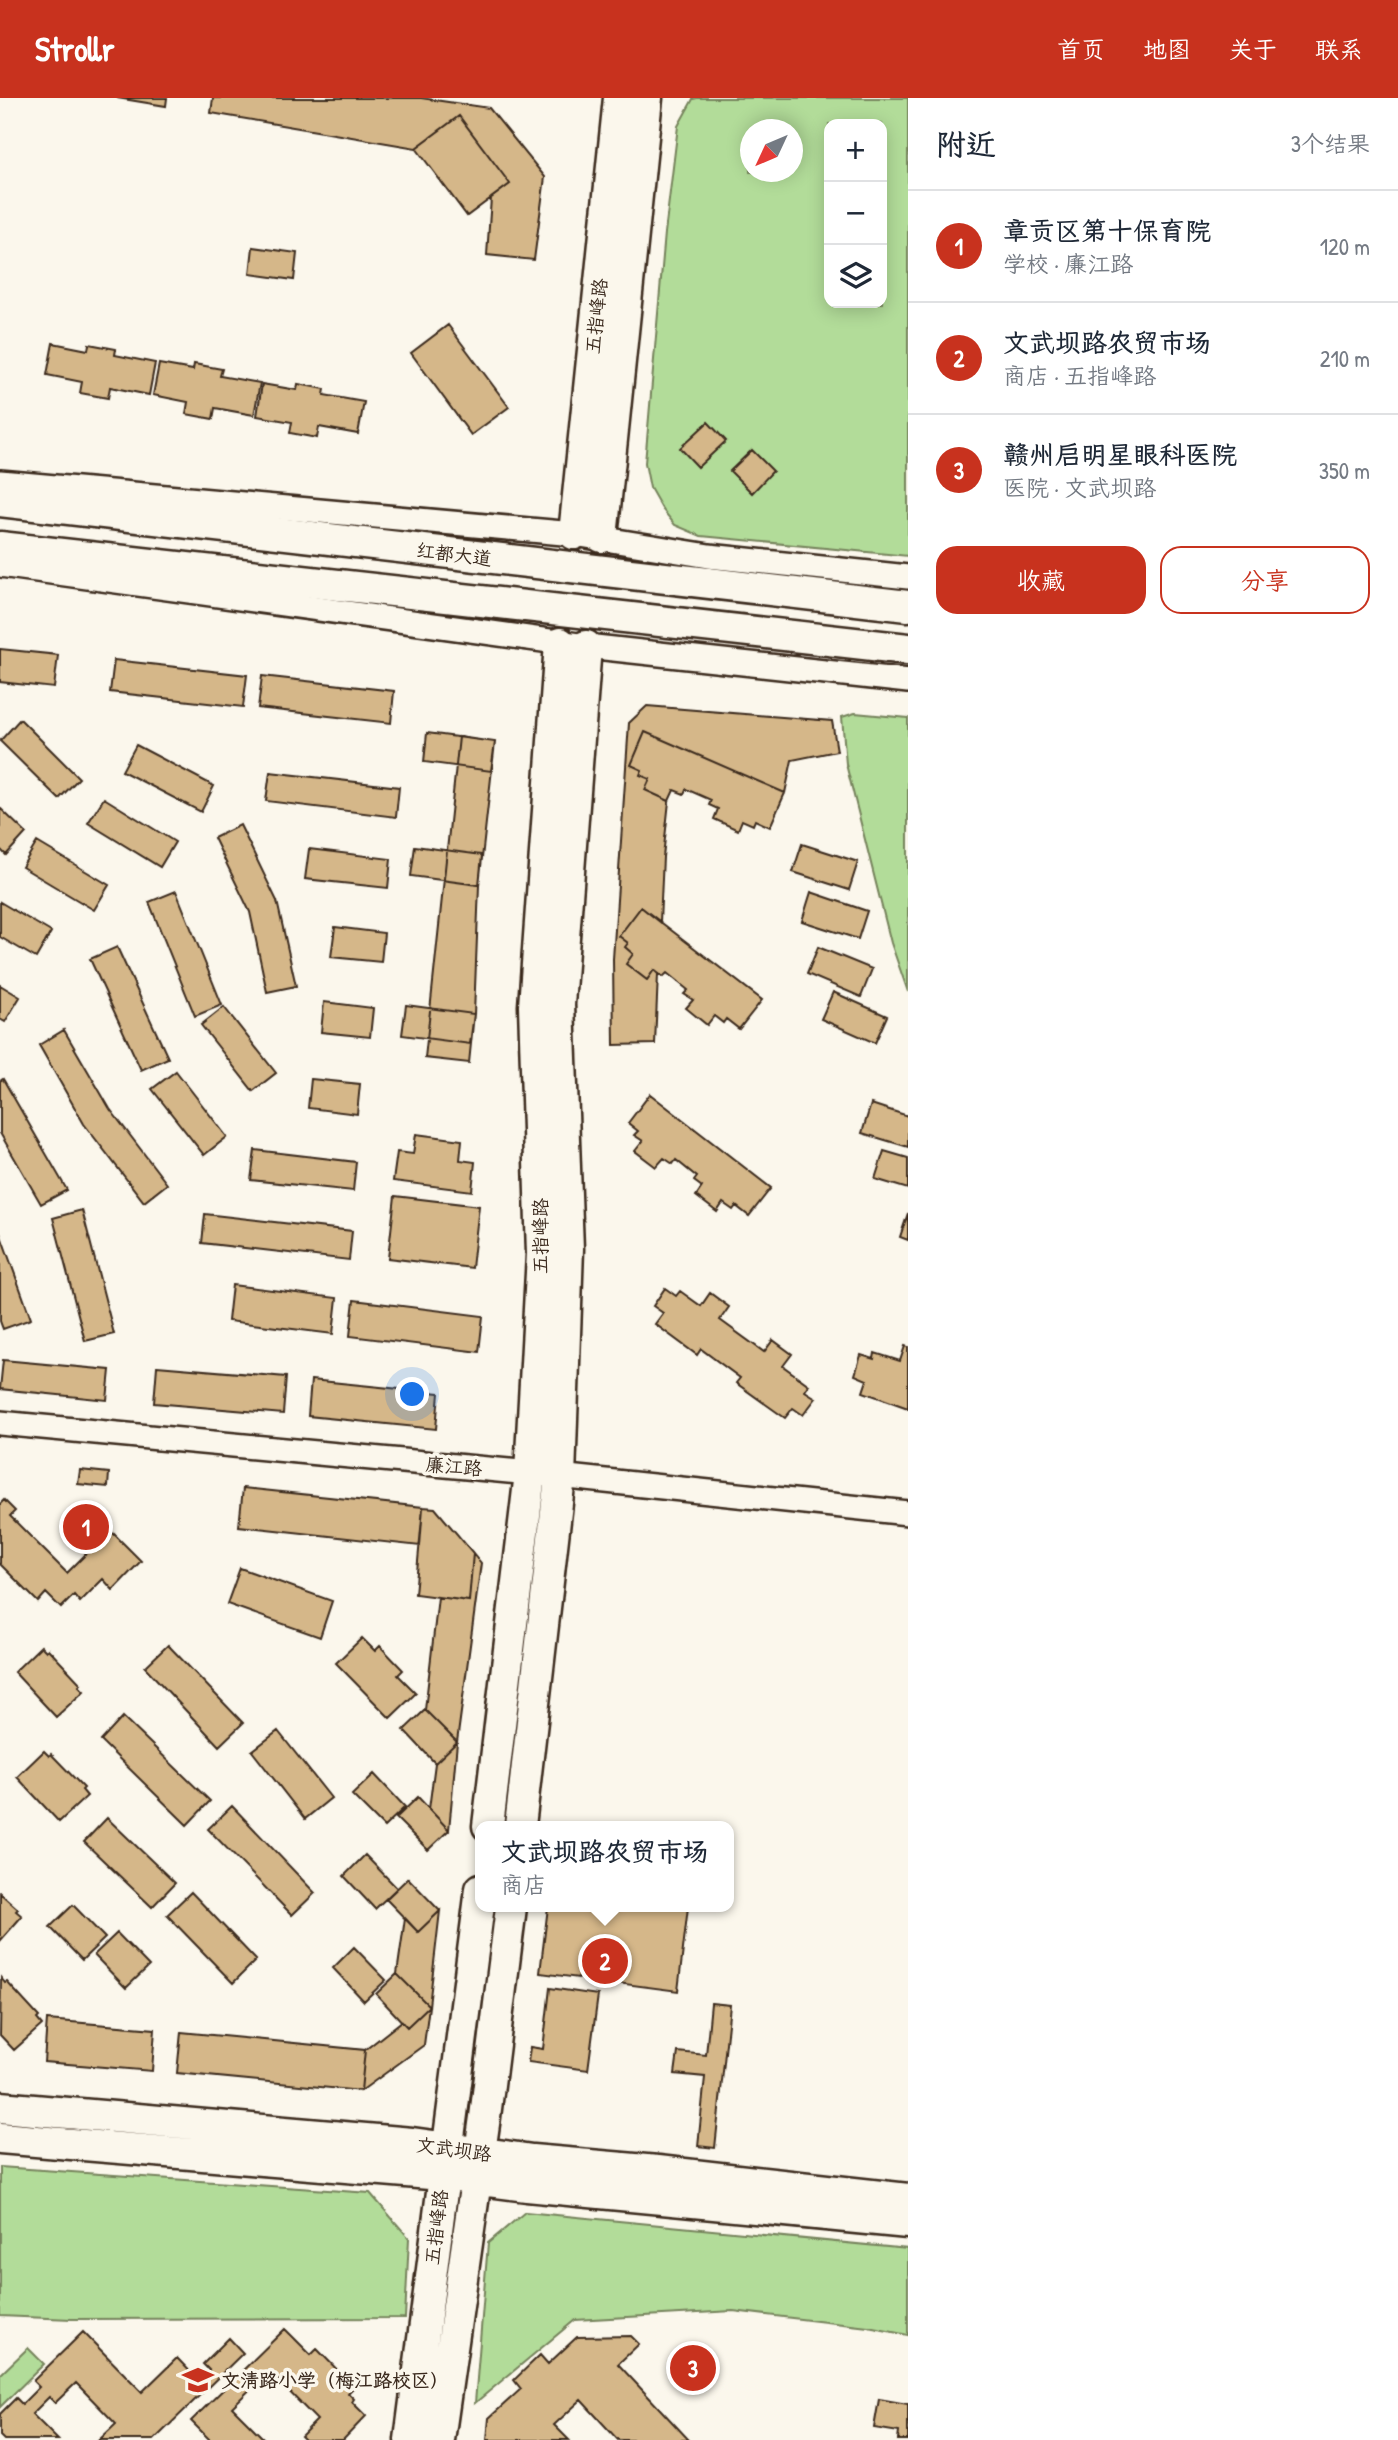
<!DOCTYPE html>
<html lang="zh">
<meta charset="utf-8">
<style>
:root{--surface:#fff;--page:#f6f6f7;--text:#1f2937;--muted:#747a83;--line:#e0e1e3;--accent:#c8321e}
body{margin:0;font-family:"Patrick Hand","LXGW WenKai TC",sans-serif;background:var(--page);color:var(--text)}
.controls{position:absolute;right:21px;top:21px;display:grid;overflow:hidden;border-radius:14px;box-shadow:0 4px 18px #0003}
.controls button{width:63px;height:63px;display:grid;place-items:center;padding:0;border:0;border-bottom:2px solid var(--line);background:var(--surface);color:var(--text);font:35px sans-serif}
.compass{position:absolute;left:740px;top:21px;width:63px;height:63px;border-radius:50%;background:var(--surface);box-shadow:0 4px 18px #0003;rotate:226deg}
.you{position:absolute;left:413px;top:1297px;width:24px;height:24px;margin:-18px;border:5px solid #fff;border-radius:50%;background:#1a73e8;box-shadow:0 0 0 10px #1a73e833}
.badge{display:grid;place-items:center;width:46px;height:46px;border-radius:50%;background:var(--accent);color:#fff;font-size:23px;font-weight:700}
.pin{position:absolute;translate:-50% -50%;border:4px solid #fff;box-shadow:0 2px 7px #0006}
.popup{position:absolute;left:475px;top:1723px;width:259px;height:91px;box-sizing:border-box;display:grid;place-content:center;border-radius:14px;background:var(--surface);filter:drop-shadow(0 2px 5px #0005);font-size:23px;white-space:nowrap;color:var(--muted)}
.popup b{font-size:26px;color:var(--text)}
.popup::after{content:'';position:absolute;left:50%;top:100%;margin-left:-14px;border:14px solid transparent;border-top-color:var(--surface)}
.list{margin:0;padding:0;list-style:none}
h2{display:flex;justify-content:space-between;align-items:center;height:91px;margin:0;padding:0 28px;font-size:30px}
h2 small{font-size:23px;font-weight:400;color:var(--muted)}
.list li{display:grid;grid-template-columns:46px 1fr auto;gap:21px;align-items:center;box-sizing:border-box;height:112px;padding:0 28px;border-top:2px solid var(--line)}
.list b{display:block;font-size:26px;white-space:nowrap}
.list p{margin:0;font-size:23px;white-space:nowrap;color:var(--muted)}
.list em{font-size:23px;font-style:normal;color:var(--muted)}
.actions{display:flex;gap:14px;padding:21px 28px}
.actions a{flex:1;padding:16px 0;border:2px solid var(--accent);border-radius:21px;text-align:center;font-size:24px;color:var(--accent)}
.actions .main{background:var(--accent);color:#fff}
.icon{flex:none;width:38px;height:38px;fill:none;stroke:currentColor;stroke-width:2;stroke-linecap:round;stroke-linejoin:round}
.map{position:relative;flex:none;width:908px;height:2342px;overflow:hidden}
header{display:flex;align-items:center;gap:42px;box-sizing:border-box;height:98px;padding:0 35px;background:var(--accent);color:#fff}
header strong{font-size:33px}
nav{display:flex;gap:38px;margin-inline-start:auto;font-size:24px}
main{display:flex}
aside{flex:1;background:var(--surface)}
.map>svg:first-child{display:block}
</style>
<header>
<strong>Strollr</strong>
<nav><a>首页</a><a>地图</a><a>关于</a><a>联系</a></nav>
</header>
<main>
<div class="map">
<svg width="908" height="2342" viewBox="0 0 908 2342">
<rect width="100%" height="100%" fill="#fbf7ec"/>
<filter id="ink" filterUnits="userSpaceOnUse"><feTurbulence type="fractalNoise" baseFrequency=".0143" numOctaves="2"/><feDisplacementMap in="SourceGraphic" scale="14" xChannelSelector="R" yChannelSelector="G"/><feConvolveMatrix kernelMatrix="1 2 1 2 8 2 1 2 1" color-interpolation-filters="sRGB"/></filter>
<g filter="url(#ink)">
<!-- green -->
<path fill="#b2dc99" stroke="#76835c" stroke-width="2" fill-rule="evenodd" d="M697,0H908V458L701,438L675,427L662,411L650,390L645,365L665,135L678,28L693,1ZM829,26H882V205H829ZM750,32H792V74H750Z
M855,615L908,620V894L891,845L846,666L842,619Z
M0,2069L370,2095L409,2140L405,2220L72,2221L0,2218Z
M525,2114L908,2151V2237L868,2229L733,2213L575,2222L475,2305L488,2145Z
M28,2250L44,2266L0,2309V2277Z"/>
<!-- building -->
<path fill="#d5b789" stroke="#3b2a1e" stroke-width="2" d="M117,0H167L166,8Z
M213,0H421L489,10L545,79L534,162L487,157L491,100L510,86L459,18L416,50L211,15Z
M459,18L510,86L467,118L416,50Z
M253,149L297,155L294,182L250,176Z
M448,227L509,309L471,337L411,255Z
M53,245L88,252L89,246L116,251L115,257L155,265L149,297L110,289L108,300L80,295L82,284L47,277Z
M159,266L193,272L194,266L222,271L220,278L260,285L254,317L215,310L213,321L186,316L188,304L153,297Z
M262,286L297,292L298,286L325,291L324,297L364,304L358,336L319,329L317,340L290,335L292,324L257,318Z
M708,324L726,343L698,369L680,350Z
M752,352L773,373L752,395L730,373Z
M0,551L58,557L54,590L0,584Z
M114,562L247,577L243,609L110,594Z
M262,578L394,593L391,625L258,610Z
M647,608L832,623L837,653L792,662L785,695L645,634L631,667L642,672L640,677L650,681L645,692L669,703L663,759L660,824L641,809L619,838L628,845L625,849L633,856L626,866L647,882L654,872L658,876L655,946L614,947L613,861L629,625Z
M20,621L79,680L59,701L0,643Z
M645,634L785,695L770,729L755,722L753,727L742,722L738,732L714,721L718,711L709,707L711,702L686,691L684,696L674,692L669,703L645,692L650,681L640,677L642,672L631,667Z
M427,635L495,644L491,673L424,664Z
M459,639L495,644L479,787L474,916L469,965L425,960Z
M136,647L214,688L201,714L122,673Z
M270,674L399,689L396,719L266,703Z
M104,700L175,744L160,769L88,725Z
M0,710L26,735L6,757L0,751Z
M240,727L277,803L296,888L267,894L250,814L214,740Z
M37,744L109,787L94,812L22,769Z
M802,746L858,764L849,792L793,774Z
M415,748L482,757L479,787L411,778Z
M309,751L391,761L388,790L305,781Z
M176,793L222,907L195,918L149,804Z
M811,794L867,813L858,841L802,823Z
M0,804L51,834L36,860L0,839Z
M641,809L762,902L739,931L726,921L723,925L714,918L707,927L686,910L693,902L684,896L688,892L667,875L663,879L654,872L647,882L626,866L633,856L625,849L628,845L619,838Z
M335,829L384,835L381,864L331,859Z
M117,849L168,960L141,972L90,861Z
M818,849L872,871L861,899L807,876Z
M0,887L20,899L5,924L0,921Z
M833,894L887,918L875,945L821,921Z
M324,904L373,910L370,939L321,934Z
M406,907L474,916L470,946L402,937Z
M224,909L276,975L253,993L201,927Z
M64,932L110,1011L167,1086L144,1104L84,1026L39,947Z
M176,973L227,1039L204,1057L152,991Z
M3,981L67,1092L41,1106L0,1035V983Z
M311,981L360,986L357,1016L308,1010Z
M650,996L771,1090L749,1118L736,1108L733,1112L723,1105L717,1114L696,1098L702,1089L694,1083L697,1079L676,1062L673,1066L664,1060L656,1069L635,1053L643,1043L634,1037L638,1033L628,1025Z
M871,1006L908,1018V1049L862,1035Z
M416,1036L462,1042L460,1062L475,1064L472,1093L393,1083L397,1054L413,1056Z
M255,1052L356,1064L353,1093L251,1082Z
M884,1053L908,1060V1091L875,1081Z
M395,1098L479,1108L472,1170L388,1160Z
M82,1112L114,1236L85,1243L53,1120Z
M908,1115V1142L900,1139Z
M205,1116L352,1133L349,1162L202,1145Z
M0,1135L31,1221L3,1231L0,1223Z
M232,1187L337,1200L333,1236L228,1223Z
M665,1190L676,1198L680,1193L701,1208L710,1195L729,1209L720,1222L764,1254L773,1242L792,1256L783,1268L809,1287L805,1293L816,1300L803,1317L793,1310L785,1320L736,1285L740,1280L701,1251L697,1257L655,1226L663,1215L653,1208Z
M354,1202L483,1218L479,1254L350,1238Z
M905,1248L908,1249V1310L863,1294L867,1282L855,1277L861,1257L874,1261L875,1255L900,1263Z
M3,1262L110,1272L107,1302L0,1291Z
M157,1268L286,1279L283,1316L154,1305Z
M311,1282L439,1295L436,1331L308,1318Z
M80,1372L109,1375L108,1389L78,1386Z
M243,1390L423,1409L420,1448L239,1428Z
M4,1402L15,1413L10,1418L67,1475L110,1432L141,1463L113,1492L103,1481L80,1504L74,1497L61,1510L46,1495L38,1504L0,1466V1406Z
M423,1409L435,1410L473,1455L469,1503L415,1496Z
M473,1455L481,1465L457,1644L425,1612L438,1499L469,1503Z
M240,1470L332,1503L320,1539L227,1506Z
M362,1540L375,1553L380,1548L403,1572L398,1577L416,1595L390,1620L336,1565Z
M168,1547L243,1625L219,1648L145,1569Z
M41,1548L46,1553L48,1551L81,1586L79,1588L84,1593L56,1619L14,1574Z
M425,1612L457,1644L435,1665L404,1632Z
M123,1619L210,1703L187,1727L101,1643Z
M278,1633L331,1700L305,1721L252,1653Z
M457,1644L449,1732L429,1711L435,1665Z
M44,1653L49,1658L51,1656L84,1690L82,1692L87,1698L59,1724L17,1679Z
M374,1676L405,1709L384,1729L352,1697Z
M418,1699L449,1732L428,1752L396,1720Z
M232,1708L315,1795L292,1817L208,1731Z
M107,1720L175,1785L152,1809L84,1744Z
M365,1757L397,1790L375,1811L344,1778Z
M408,1780L440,1813L418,1834L386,1801Z
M191,1794L256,1862L233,1885L167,1817Z
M0,1795L18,1811L16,1813L22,1818L0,1843Z
M73,1807L105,1840L82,1862L50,1829Z
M548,1809H688L678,1893L540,1875Z
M440,1813L429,1908L397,1876L405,1820L418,1834Z
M117,1835L149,1868L126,1890L94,1857Z
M354,1849L386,1882L364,1903L333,1870Z
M397,1876L429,1908L407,1929L376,1896Z
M1,1880L5,1885L7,1884L39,1919L37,1921L42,1927L14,1952L0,1937Z
M550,1890L598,1897L588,1972L528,1964L530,1949L543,1951Z
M711,1905L730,1907L715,2050L698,2048L705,1979L675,1976L678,1954L706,1957Z
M429,1908L424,1947L361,1993L365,1952L402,1923L407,1929Z
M47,1922L155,1931L152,1973L44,1964Z
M181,1934L365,1952L361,1993L177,1975Z
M285,2231L311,2257L317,2251L354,2289L348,2295L354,2301L352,2304L366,2318L343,2342H305L301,2338L317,2322L269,2273L232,2309L265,2342H210L191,2323Z
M83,2234L142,2294L177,2260L199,2283L209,2272L203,2266L229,2240L243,2255L154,2342H99L116,2326L76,2285L55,2305L49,2299L32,2316L58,2342H4L0,2338V2316L16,2300L22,2306L39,2289L33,2283Z
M631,2238L639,2246L618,2266L689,2342H618L581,2302L554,2327L569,2342H487L489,2320L521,2291L514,2282L540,2257L548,2266L577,2239Z
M879,2301L908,2306V2342H898L899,2334L874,2330Z"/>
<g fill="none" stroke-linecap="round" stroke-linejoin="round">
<defs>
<path id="minor" d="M0,384L574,436L709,458L908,479
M0,467L586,548L908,583
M0,1325L530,1375L908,1415"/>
<path id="major" d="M0,403L908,508
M574,436L619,0
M602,439L647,0
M0,449L908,551
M488,1728L530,1375L542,1156L534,908L560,545
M520,1728L560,1379L568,1151L559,906L586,548
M0,2009L412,2045L532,2062L658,2073L908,2101
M0,2040L442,2077L527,2088L908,2125
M410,2342L481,1791
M439,2342L485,2019L511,1809"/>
</defs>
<!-- minor casing -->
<use href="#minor" stroke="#3b2a1e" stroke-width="28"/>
<!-- major casing -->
<use href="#major" stroke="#3b2a1e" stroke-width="35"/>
<!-- minor -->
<use href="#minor" stroke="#fbf7ec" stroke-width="23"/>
<!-- major -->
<use href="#major" stroke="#fbf7ec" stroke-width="30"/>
</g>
</g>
<!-- icons -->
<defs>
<symbol id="school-bare" viewBox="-9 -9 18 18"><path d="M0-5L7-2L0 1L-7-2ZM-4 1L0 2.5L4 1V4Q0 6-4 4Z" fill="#c8321e" stroke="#fbf7ec" stroke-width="2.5" paint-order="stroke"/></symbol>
</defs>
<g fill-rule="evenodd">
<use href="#school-bare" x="176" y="2260" width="44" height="44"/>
</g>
<g text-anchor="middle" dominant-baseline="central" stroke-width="7" stroke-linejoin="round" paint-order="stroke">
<!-- street labels -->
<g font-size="19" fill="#3b2a1e" stroke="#fbf7ec">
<text transform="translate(596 218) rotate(-84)">五指峰路</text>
<text transform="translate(454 456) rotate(7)">红都大道</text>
<text transform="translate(540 1138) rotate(-90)">五指峰路</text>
<text transform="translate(454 1368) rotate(5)">廉江路</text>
<text transform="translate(454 2051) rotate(8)">文武坝路</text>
<text transform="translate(436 2129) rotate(-83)">五指峰路</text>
</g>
<!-- poi labels -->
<g font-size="19" font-weight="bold" fill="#3b2a1e" stroke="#fbf7ec" text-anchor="start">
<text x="221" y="2282">文清路小学（梅江路校区）</text>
</g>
</g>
</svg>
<div class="controls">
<button>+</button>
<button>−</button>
<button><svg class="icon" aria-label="layers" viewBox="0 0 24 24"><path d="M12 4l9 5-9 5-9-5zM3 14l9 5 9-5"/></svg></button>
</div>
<svg class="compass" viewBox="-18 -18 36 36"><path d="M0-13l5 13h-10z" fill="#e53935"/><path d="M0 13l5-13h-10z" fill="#747a83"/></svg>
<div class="you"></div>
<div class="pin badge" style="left:86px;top:1429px">1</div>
<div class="pin badge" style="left:605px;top:1863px">2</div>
<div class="popup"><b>文武坝路农贸市场</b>商店</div>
<div class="pin badge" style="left:693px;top:2270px">3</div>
</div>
<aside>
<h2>附近<small>3个结果</small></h2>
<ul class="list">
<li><span class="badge">1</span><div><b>章贡区第十保育院</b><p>学校 · 廉江路</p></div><em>120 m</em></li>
<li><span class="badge">2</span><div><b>文武坝路农贸市场</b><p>商店 · 五指峰路</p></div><em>210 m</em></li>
<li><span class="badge">3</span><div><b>赣州启明星眼科医院</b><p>医院 · 文武坝路</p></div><em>350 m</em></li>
</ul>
<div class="actions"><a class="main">收藏</a><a>分享</a></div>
</aside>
</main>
